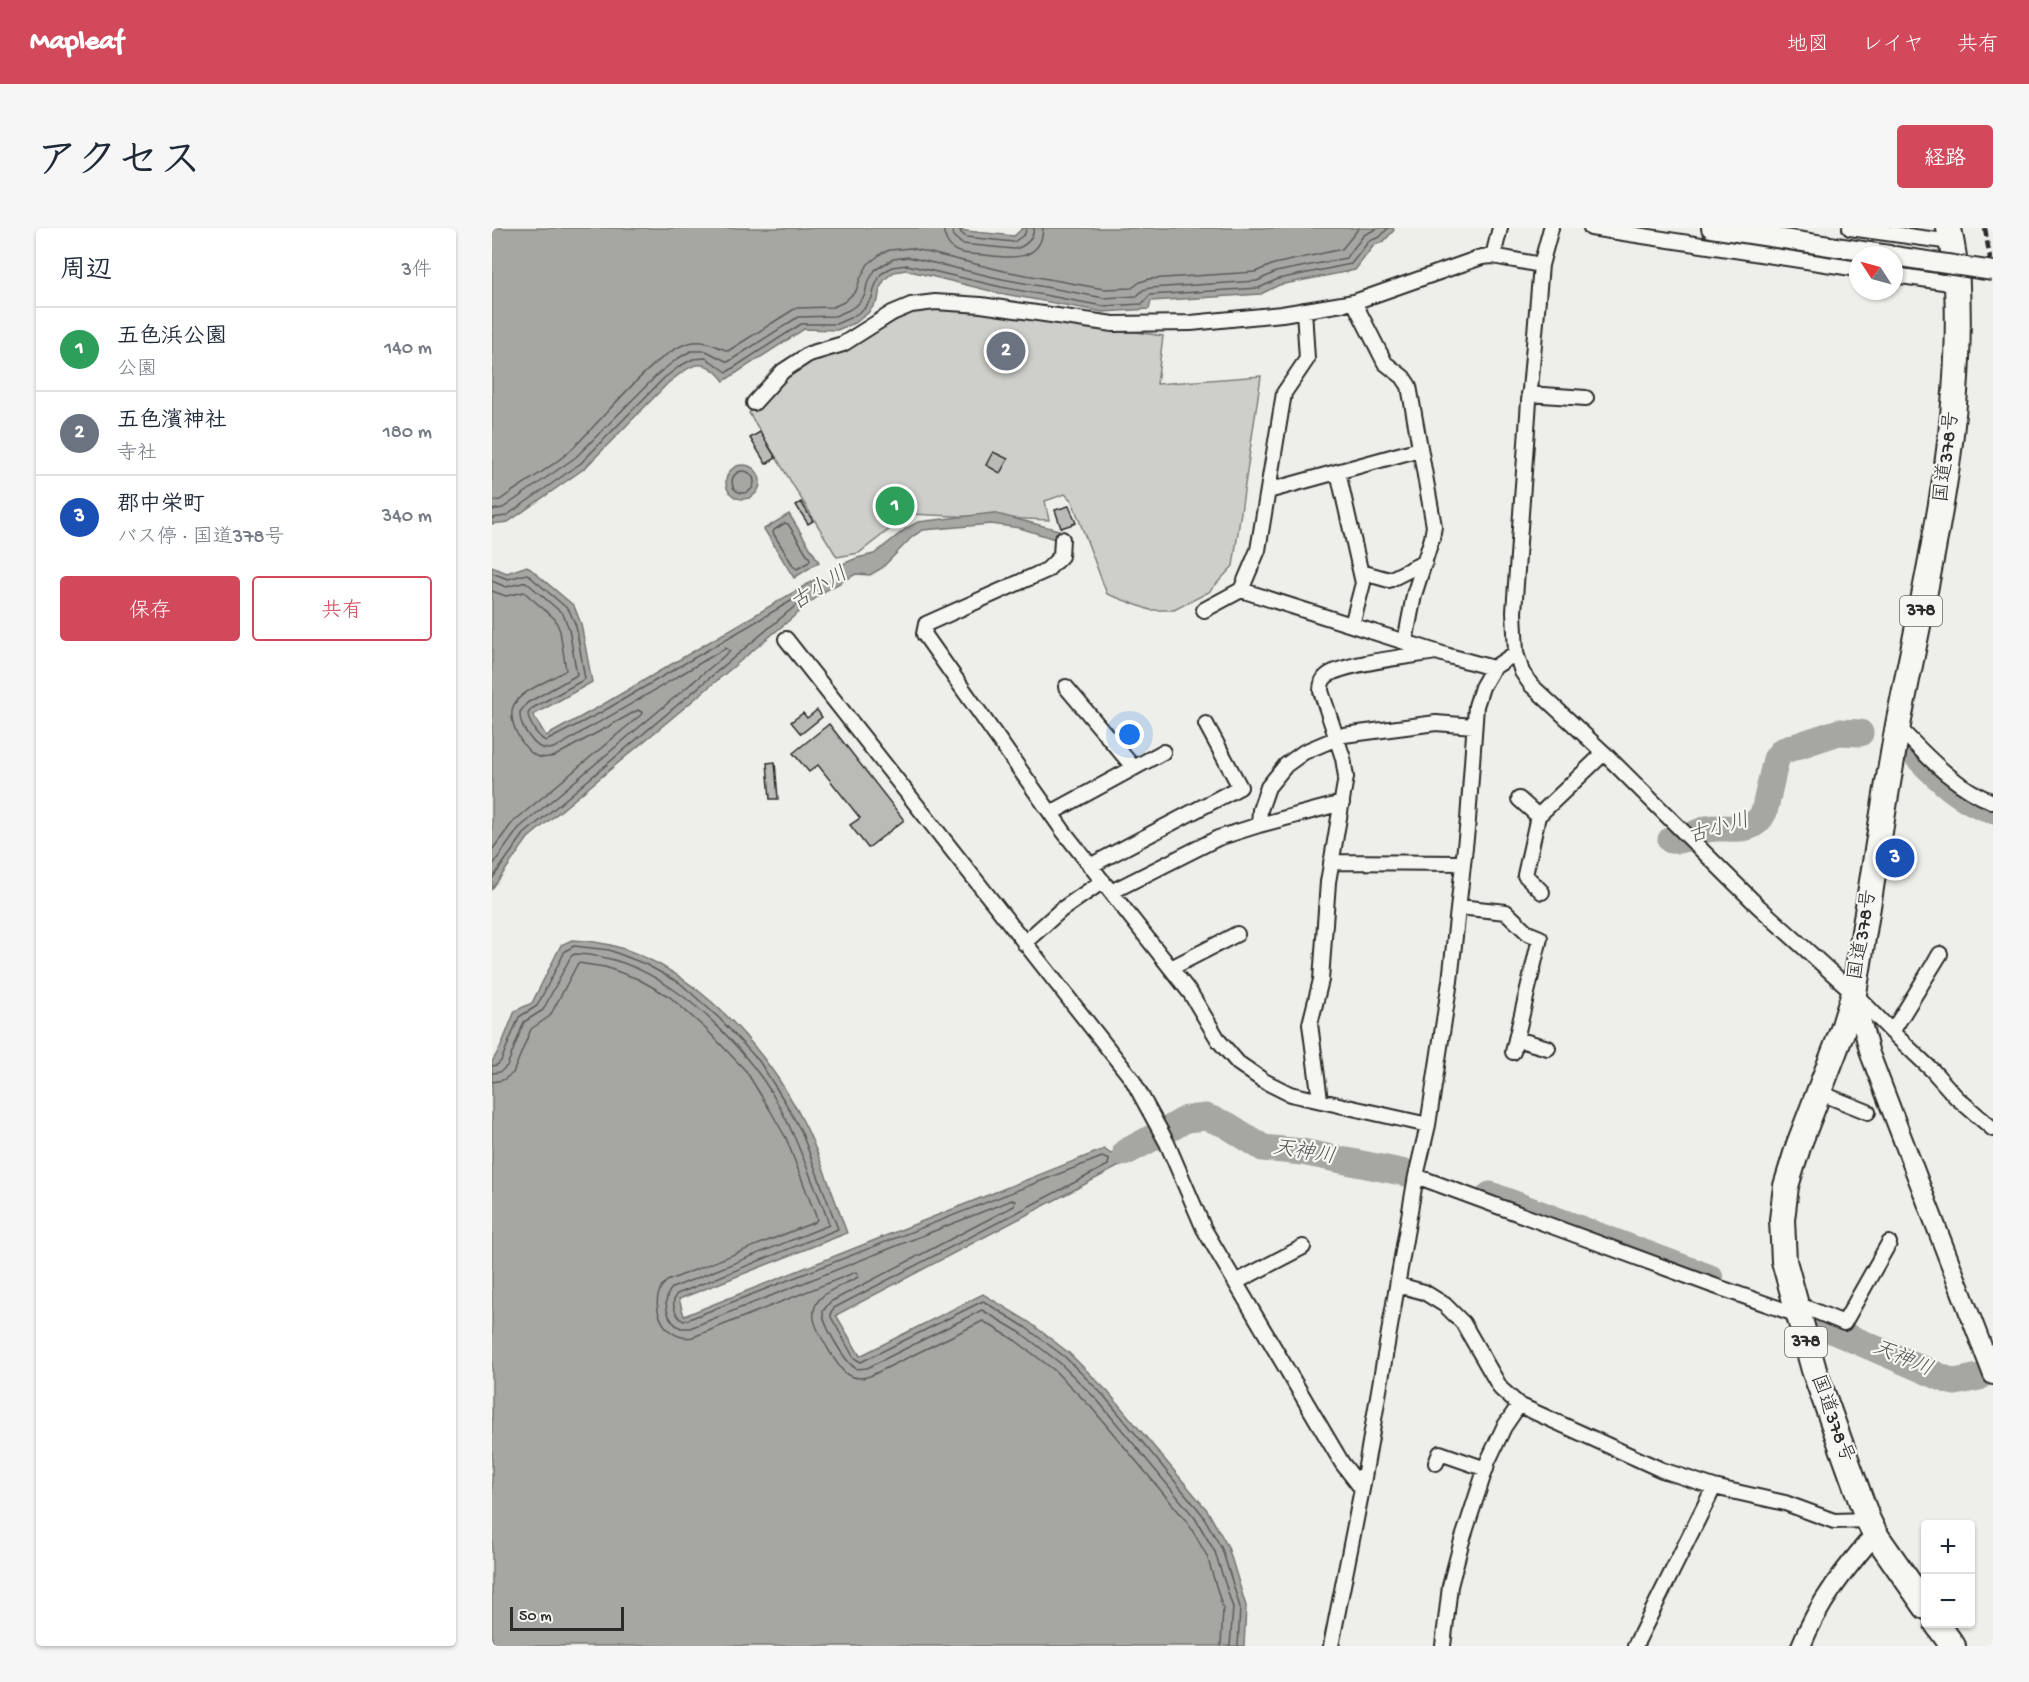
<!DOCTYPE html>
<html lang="ja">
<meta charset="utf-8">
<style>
:root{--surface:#fff;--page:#f6f6f7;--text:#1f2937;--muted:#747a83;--line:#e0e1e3;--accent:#d1495b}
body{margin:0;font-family:"Gochi Hand","Klee One",sans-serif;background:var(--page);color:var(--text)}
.controls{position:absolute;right:18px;bottom:18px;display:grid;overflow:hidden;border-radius:6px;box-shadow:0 2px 4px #0004}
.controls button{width:54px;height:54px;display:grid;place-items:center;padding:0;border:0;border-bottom:2px solid var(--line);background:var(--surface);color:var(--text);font:30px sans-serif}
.compass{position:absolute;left:1357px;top:18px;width:54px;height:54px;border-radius:50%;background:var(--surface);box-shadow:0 2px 4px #0004;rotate:306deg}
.scale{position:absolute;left:18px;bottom:15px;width:114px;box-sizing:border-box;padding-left:6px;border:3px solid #2b2b2b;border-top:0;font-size:16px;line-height:21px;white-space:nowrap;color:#2b2b2b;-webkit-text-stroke:4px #f6f6f2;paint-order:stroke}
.you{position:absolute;left:638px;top:507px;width:21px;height:21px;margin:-15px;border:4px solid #fff;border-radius:50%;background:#1a73e8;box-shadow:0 0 0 9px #1a73e833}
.badge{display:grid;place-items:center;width:39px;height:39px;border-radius:50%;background:var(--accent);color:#fff;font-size:20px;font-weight:700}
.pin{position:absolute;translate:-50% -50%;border:3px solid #fff;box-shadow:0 2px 6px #0006}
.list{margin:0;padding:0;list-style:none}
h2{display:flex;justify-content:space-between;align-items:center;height:78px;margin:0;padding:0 24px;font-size:26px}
h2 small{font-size:20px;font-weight:400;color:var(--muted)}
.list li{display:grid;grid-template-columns:39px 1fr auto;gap:18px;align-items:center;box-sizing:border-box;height:84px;padding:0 24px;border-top:2px solid var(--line)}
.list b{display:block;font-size:22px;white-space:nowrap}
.list p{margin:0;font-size:20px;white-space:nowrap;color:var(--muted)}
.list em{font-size:20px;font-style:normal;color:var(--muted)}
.actions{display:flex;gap:12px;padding:18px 24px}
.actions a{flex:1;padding:14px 0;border:2px solid var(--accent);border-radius:6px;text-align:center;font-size:21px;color:var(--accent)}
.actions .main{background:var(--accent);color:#fff}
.map{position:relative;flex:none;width:1501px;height:1418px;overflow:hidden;border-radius:6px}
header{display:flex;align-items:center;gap:36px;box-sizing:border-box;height:84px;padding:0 30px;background:var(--accent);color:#fff}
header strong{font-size:28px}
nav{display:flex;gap:33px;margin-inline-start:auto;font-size:21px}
.intro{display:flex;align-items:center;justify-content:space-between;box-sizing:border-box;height:144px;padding:0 36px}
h1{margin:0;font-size:42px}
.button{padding:15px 27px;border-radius:6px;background:var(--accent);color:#fff;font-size:21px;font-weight:700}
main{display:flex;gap:36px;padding:0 36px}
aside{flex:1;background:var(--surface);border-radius:6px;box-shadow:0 2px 4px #0004}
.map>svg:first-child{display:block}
</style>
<header>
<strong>Mapleaf</strong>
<nav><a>地図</a><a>レイヤ</a><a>共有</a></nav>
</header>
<div class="intro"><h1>アクセス</h1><a class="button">経路</a></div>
<main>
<aside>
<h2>周辺<small>3件</small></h2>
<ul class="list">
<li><span class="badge" style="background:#2e9e5b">1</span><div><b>五色浜公園</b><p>公園</p></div><em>140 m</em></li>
<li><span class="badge" style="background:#6b7280">2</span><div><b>五色濱神社</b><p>寺社</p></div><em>180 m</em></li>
<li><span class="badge" style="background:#1a4fb4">3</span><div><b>郡中栄町</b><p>バス停 · 国道378号</p></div><em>340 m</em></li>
</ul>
<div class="actions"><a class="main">保存</a><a>共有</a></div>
</aside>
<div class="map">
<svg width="1501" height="1418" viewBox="0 0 1501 1418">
<rect width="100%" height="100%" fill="#eeeeea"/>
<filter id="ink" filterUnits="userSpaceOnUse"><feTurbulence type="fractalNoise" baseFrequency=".0167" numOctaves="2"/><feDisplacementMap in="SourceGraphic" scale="12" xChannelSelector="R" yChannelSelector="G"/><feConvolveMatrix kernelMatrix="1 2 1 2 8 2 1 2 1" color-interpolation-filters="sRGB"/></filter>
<g filter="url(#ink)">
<!-- green -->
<path fill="#cececa" stroke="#7c7c7a" stroke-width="1.5" d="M447,80L597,97L671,108L665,156L769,148L741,338L717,364L682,382H658L615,366L580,273L573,266L553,273L557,292L417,286L367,325L345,329L257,185L293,151L318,132L352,123L418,84Z"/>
<!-- water -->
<path fill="#a6a6a3" stroke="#757573" stroke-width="1.5" d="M0,0H446L522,8L531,0H901L902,2L891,14L882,17L863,42L787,57L769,66L659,73L657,81L611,84L507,65L414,42L402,44L393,51L388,60L386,72L376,85L363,95L345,102L312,101L232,153C211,126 199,137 176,155L93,240L16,294L0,296Z
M234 254a17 17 0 1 1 34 0a17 17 0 1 1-34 0Z
M501,285L567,302L566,312L528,300L499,296L431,302L421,308L390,340L378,347L364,346L331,364L36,610L0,661V339L15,345L35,338L82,378L89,396L100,454L41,487L54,508L105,480L324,351L337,353L345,346L341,340L365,330L382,326L415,300L426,294Z
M297,286L327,334L302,350L272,301Z
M80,712C183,714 272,813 314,899C330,933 342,970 355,1005L187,1071L192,1088L612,921L619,926L632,920L639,932L344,1087L368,1128L491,1066L537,1094L577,1125L616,1164L715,1282L736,1319L754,1378L752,1418H0V834L9,818L23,783L40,775L69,717Z"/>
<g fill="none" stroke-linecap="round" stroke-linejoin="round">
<!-- shore -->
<path stroke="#5c5c5b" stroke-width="1.5" d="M451,0C452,8 454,15 461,21C469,27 482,26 493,27C516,30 550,35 551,0
M460,0L462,9L470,16L522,21C533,19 541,11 542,0
M468,0L469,5L474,9L522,14L533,6L534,0
M240 254a11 11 0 1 1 22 0a11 11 0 1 1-22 0Z
M0,273L8,272C31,255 58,241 79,222C107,196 163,123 197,115C213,111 223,118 236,123L304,80L341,79L352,74L364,63L368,51L376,36L390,25L398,22L418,20L512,43L612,61L640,60L648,54L657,51L763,44L782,36L850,21L867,0
M0,282L11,280L84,229L167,145L185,131L199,123H214L236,134L306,89L343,88L357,82L366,76L373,67L375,56L383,42L401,31L416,29L510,51L612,70L645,68L651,62L658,60L765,53L784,44L854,30L872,7L886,0
M0,290L14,288L89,235L172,150L188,138L201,131L214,130L235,144L309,96H344L360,89L372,81L380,70L383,58L389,46L400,39L415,37L509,59L611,78L650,76L658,67L767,60L786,51L859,36L877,13L888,9L896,0
M293,295L296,296L318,331L317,334L305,341L302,339L281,305L282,302Z
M0,345L16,351L35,346L77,382L84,398L93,451L39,481L36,486C37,495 46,510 54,513L108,485L311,366H314L315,368L32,606L0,651
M0,353L14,359L34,354L71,386L77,401L85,447L35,475L28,484C27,496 42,523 57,521C69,519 83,508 93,502C141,476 187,447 234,420L238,423L27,600L0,638
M0,363L14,368L32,364L63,391L68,403L74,442C61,451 31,462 23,475C13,490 30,521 44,528C50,530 56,530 63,528L146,482L151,485L21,594L0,622
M0,838L5,837L9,833L27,789L45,778L73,723L82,718L117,722L153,736L188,755L227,790L267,833L293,874L309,903L346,1001L185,1066C178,1073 183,1089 192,1093L610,929L617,932L616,937L342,1080L339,1084V1089L362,1130L369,1134L491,1073L533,1099L573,1129L612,1168L710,1286L730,1321L748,1379L746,1418
M0,845L8,844L15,838L32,794L51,782L79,728L83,726C154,727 218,784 260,837C287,870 304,911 319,950C325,965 333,981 337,997L180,1060C169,1072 175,1094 189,1100H198L520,972L523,973L522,978L338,1074L331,1083C330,1096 354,1136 365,1141L375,1140L490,1082L529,1105L568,1135L606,1173L703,1290L723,1324L741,1380L738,1418
M0,854L11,852L21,845L39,801L58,788L86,735L113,739L146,751L178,769L215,802L254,843L278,882L294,910L325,991L323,994L175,1053C153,1072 171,1115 201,1109L364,1044L367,1047L366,1049C354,1056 334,1062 326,1073C322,1079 321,1085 322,1091C324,1102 346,1141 356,1147C363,1151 370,1151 378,1148L491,1093L524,1113L562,1142L599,1179L696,1295L715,1328L731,1381L729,1418"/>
<!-- river -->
<path stroke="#a6a6a3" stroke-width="27" d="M1424,527C1446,550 1469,573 1501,582
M1179,612C1195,614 1200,605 1215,601C1236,596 1259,610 1272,584L1284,531L1290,523L1347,504L1368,505
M679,900L694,891L714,889L735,897L771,920L810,924L919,946
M634,924L662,909
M998,967L1218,1050
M1335,1100L1458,1153L1463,1154L1487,1149"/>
</g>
<!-- building -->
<path fill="#babab7" stroke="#2b2b2b" stroke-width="1.5" d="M268,204L284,230L274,236L258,210Z
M501,224L516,231L508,245L494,237Z
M309,274L321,293L316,296L304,277Z
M577,278L584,295L569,300L563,282Z
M325,482L330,489L309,506L299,494L311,485L315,490Z
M337,496L412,592L376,620L358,597L368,590L326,537L317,544L301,525Z
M283,534L286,571H278L275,535Z"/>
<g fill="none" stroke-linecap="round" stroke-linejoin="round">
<defs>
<path id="minor" d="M1059,0L1049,37L1037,173L1022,384L1024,425L1030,444L1039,457L1112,525L1266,678L1362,765L1400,804L1441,843L1464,869L1501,901
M1099,0L1366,41
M1358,0L1459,14
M1001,28L1008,0
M1402,47L1465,56
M862,74L893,135L911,149L917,158L942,298L940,310L922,367L913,414
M1037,166L1094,170
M262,175L291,143L317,126L351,116L400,85L419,77L443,74L489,77L621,96L699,95L790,86L862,74L990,29L1001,28L1049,37
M846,244L871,355L860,397
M776,263L928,221
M570,311L569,328L555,342L434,396L432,406L572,604L699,766L727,813L746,835L772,853L798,866L936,897
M869,344L897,352L933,334
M749,362L766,322L792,165L815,131L812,82
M712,382L749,362L957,428L1001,440
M294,411L640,851L675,915L712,1001L850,1235L870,1261
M574,459L642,540
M1406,499C1435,528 1462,559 1501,574
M1027,571L1046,588
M559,585L671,524
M767,597L768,582L776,559L794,537L812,524L852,507L944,495L982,498
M839,634L971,635
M598,638L748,559L714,496
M619,664L726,610L767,597L850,575
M1050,664L1033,647L1046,588L1112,525
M967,679L1014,684L1036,705L1048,710L1021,824
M532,715L569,682L611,653
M679,740L745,706
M1400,804L1448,726
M1024,811L1056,820
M1326,864L1376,884
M828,872L818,796L829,752L836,654L854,549L851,530L829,463C829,456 830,451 836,447C853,435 921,428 944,424
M924,948L1217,1056L1306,1087
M744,1054L811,1019
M906,1057L932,1064L953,1077L971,1095L1009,1161L1027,1177L1170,1242L1222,1259L1293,1275L1342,1293L1376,1292
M1303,1075L1352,1095L1397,1015
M944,1235L948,1225L994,1241
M839,1418L870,1261L924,948L936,897L958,753L976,592L984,478L990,459L1001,440L1024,425
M951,1418L958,1358L969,1316L996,1233L1012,1199L1027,1177
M1143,1418L1222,1259"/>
<path id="tertiary" d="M1219,0L1397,27
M1362,765L1378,826L1501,1147
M1309,1418C1326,1375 1353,1341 1383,1306"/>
<path id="trunk" d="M1434,1379L1383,1306L1376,1292L1322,1142L1292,1033L1290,992L1294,958L1307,916L1350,804L1362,765C1377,675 1390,586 1406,497C1434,352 1472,207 1465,58C1465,39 1460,19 1457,0
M1445,1396L1461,1418"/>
</defs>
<!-- minor casing -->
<use href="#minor" stroke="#2b2b2b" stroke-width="18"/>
<!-- tertiary casing -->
<use href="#tertiary" stroke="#2b2b2b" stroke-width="22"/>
<!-- trunk casing -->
<use href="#trunk" stroke="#2b2b2b" stroke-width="28"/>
<!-- minor -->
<use href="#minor" stroke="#f6f6f2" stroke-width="14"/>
<!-- tertiary -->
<use href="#tertiary" stroke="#f6f6f2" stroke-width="18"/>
<!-- trunk -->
<use href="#trunk" stroke="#f6f6f2" stroke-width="24"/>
<!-- rail -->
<path stroke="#2b2b2b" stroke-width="4.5" stroke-dasharray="9 4.5" stroke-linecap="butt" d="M1493,0L1501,50"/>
<defs>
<path id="tertiary-bridge" d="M1402,28L1501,43"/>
</defs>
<!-- tertiary-bridge casing -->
<use href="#tertiary-bridge" stroke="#2b2b2b" stroke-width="22" stroke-linecap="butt"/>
<!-- tertiary-bridge -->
<use href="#tertiary-bridge" stroke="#f6f6f2" stroke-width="18"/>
</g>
</g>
<g text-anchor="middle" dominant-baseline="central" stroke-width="4.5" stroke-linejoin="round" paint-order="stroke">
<!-- shield labels -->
<g fill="#f6f6f2" stroke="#686867" stroke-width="1.5">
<rect x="1408" y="368" width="42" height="30" rx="4.5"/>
<rect x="1293" y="1099" width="42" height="30" rx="4.5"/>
</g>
<g font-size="18" font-weight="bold" fill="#2b2b2b">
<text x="1429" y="383">378</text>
<text x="1314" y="1114">378</text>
</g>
<!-- street labels -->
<g font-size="20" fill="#2b2b2b" stroke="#f6f6f2">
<text transform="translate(1456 229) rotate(-83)">国道378号</text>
<text transform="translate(1372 707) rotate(-81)">国道378号</text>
<text transform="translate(1339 1191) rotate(70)">国道378号</text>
</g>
<!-- water labels -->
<g font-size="21" font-style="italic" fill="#565655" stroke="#f6f6f2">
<text transform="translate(328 362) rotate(-32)">古小川</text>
<text transform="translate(1227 602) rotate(-16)">古小川</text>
<text transform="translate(812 926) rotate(9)">天神川</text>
<text transform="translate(1410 1132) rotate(23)">天神川</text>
</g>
</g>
</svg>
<div class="controls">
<button>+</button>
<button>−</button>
</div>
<svg class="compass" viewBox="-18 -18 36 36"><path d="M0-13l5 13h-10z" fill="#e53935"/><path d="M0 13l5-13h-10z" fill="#747a83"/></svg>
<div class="scale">50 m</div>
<div class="you"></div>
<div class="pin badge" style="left:403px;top:278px;background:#2e9e5b">1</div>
<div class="pin badge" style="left:514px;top:123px;background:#6b7280">2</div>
<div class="pin badge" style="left:1403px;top:630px;background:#1a4fb4">3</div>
</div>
</main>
